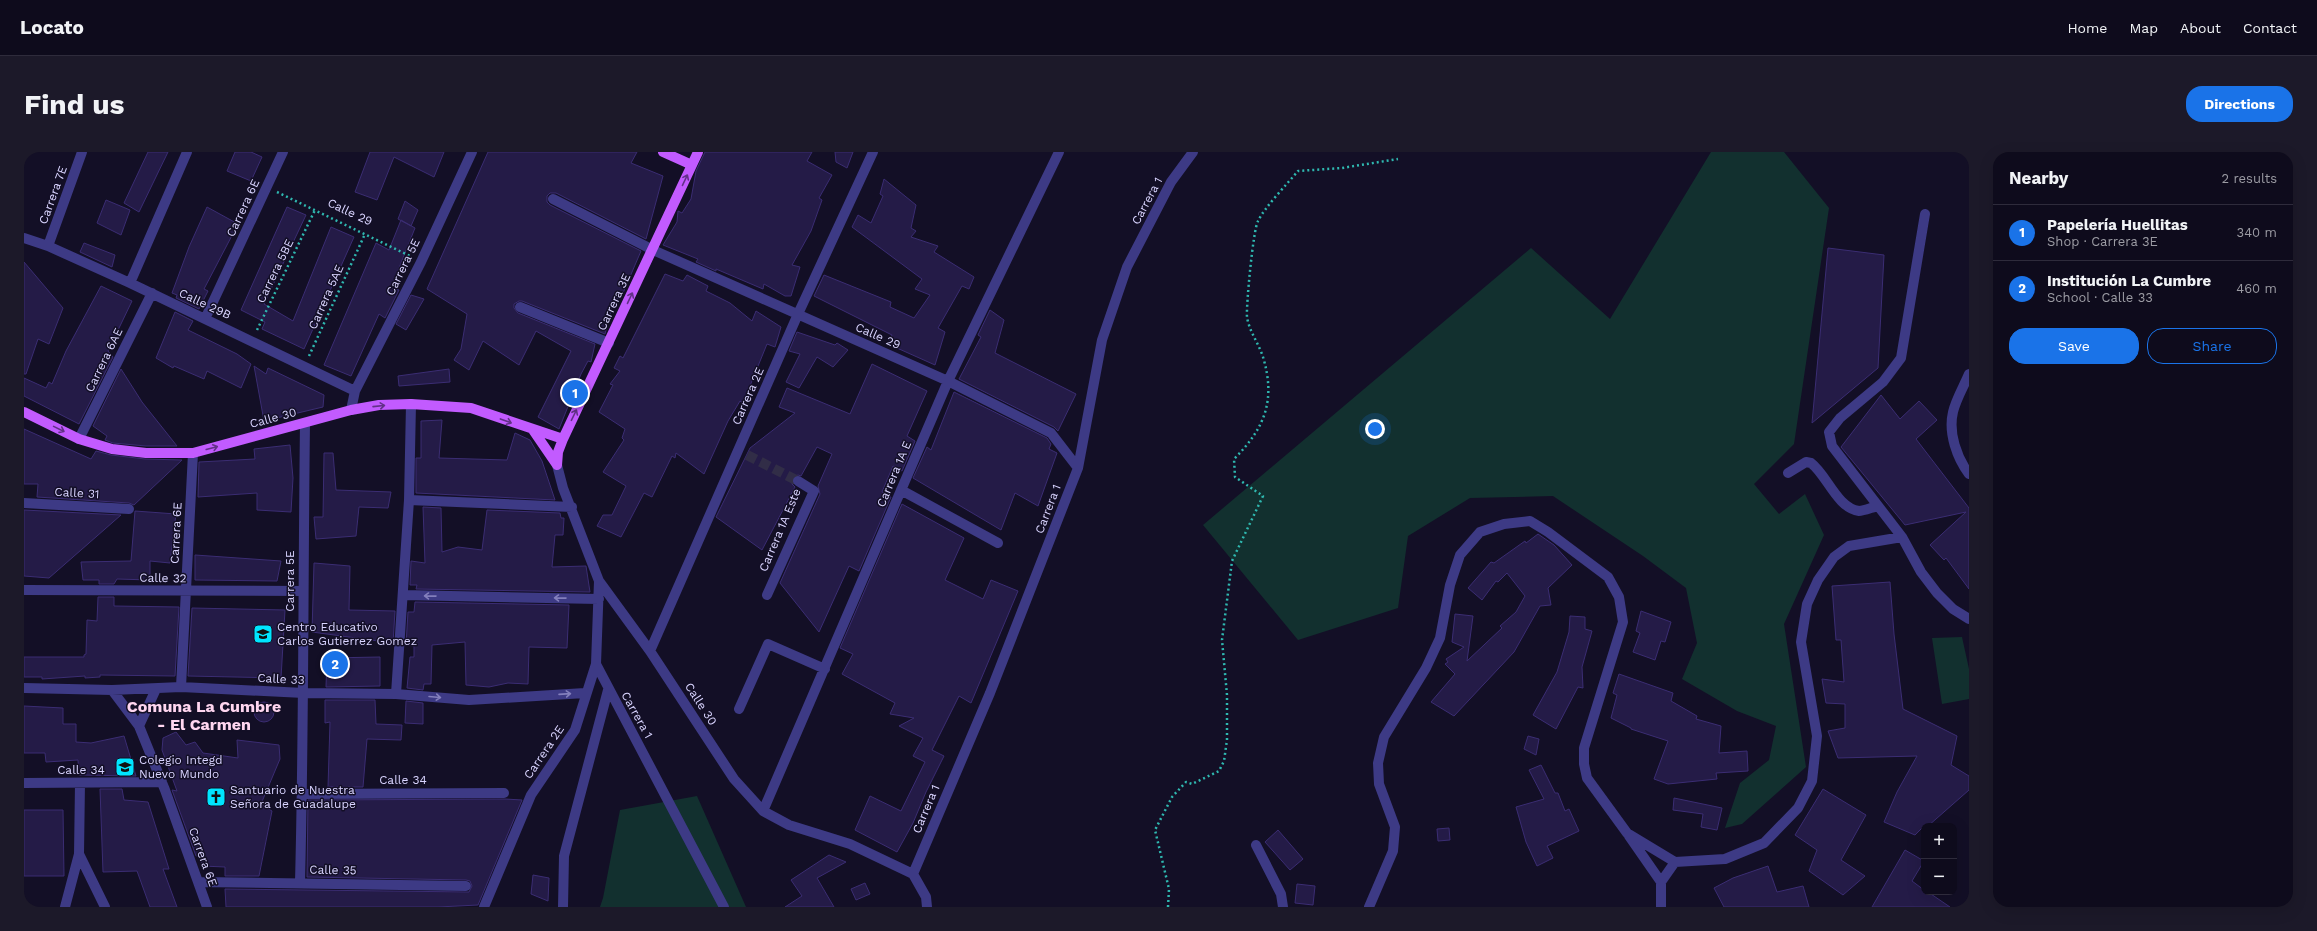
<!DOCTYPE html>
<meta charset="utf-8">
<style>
:root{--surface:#0e0b1c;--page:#1c1929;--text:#f1f3f6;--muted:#9b9ba3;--line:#2e2b3b;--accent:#1a73e8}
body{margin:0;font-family:"Work Sans",sans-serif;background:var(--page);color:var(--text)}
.controls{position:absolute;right:12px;bottom:12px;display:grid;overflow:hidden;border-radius:8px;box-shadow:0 4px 16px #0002}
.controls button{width:36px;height:36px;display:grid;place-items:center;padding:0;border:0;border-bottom:1px solid var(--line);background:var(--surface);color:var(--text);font:20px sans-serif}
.you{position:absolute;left:1351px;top:277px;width:14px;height:14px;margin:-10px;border:3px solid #fff;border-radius:50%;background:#1a73e8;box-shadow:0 0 0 6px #1a73e833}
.badge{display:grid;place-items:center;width:26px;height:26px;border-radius:50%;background:var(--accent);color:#fff;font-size:13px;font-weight:700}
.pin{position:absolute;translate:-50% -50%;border:2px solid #fff;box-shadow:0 1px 4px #0006}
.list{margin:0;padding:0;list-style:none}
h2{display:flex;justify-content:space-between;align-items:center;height:52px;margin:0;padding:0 16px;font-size:17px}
h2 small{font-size:13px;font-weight:400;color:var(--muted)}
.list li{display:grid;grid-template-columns:26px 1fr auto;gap:12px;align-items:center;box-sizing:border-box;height:56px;padding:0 16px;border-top:1px solid var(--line)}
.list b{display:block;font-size:15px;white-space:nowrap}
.list p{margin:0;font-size:13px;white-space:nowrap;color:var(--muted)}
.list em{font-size:13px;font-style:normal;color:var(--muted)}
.actions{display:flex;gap:8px;padding:12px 16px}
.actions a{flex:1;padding:9px 0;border:1px solid var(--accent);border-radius:16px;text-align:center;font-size:14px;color:var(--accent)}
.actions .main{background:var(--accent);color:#fff}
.map{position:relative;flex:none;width:1945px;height:755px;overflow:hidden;border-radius:16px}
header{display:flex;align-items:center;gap:24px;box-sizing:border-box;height:56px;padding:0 20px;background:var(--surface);border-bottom:1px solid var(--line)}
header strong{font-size:19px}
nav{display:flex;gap:22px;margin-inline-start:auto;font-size:14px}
.intro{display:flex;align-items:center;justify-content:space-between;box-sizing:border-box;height:96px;padding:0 24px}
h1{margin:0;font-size:28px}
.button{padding:10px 18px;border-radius:16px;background:var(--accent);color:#fff;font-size:14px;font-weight:700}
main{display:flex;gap:24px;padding:0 24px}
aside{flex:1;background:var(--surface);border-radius:16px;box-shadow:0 4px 16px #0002}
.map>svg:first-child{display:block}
</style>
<header>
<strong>Locato</strong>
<nav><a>Home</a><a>Map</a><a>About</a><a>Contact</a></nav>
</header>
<div class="intro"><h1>Find us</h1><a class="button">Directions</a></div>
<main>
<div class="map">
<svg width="1945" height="755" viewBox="0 0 1945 755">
<rect width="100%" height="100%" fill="#130f26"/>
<!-- green -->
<path fill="#12302f" d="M1687,0H1760L1805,56L1770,292L1730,332L1755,362L1781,342L1800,383L1760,472L1782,615L1718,672L1701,676L1716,631L1745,608L1752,574L1713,559L1658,527L1673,491L1662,436L1619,404L1529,344L1446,346L1384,384L1374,456L1274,488L1179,373L1507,96L1586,167Z
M1938,485L1945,517V547L1918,552L1908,486Z
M673,644L722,755H576L579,746L596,658Z"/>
<!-- building -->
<path fill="#241b47" stroke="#3b2d73" d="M124,0H144L115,60L100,51Z
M211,0H227L238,5L227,29L203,19Z
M346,0H420L410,25L370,5L353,48L331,40Z
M464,0H613L607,11L639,24L622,87L532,41H526L523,44V50L526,53L617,99L599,141L598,140L588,155L581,182L498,149H495L490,152V156L494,161L571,192L567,210L564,209L557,222L535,277L514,265L547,199L512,179L495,213L459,189L445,218L430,208L437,197L443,162L403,137Z
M681,0H788L783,9L808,23L795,46L798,48L787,79L768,113L776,115L767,144H761L740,132L739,137L692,117V119L672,110L674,107L639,93L653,70L654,59L658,61L667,47L672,19Z
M811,0H829L823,16L812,10Z
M860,27L892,53L887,76L892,79L887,85L914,94L910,100L950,125L945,137L938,134L914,176L921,180L911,213L864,192L868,183L790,144L800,123L867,150L866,155L890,166L906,143L891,137L898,127L828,75L834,63L847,71L859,44L856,42Z
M82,48L106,58L97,83L73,71Z
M381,49L394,58L387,74L374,67Z
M183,55L214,72L180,137L184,139L175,157L152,146L153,143L148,141L165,95Z
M263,55L282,63L240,152L269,169L307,75L330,85L280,197L238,177L241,170L217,158Z
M377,68L391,76L367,136L375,138L361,166L355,162L327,224L300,213L352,91L365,98Z
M60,91L91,103L88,115L56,100Z
M1804,96L1860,103L1854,216L1788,271Z
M0,110L39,156L25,192L14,187L2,222H0Z
M641,122L659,129L663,123L684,134L682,139L706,151L728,169L732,159L757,175L751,195L743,192L719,251L716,249L704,269L680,322L652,301L651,306L648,304L628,345L620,341L597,385L573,374L579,363H588L602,334L579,320L600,288L598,286L601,277L575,260L589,233L586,232L596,219L590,216L596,204L599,206Z
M77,134L108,149L84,199L89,205L55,272L0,244V226L22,236L25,230L28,232L42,199Z
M387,143L400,147L382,178L372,172Z
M966,158L980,168L971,201L1052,242L1034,279L1030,275L935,227L957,185L954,183Z
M151,160L169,169L164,178L213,202L227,212L217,236L183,219L180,227L150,214L149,216L132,206Z
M773,180L811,193L813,191L824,198L809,215L793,205L775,236L762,230L776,202L765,199Z
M848,212L903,239L883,284L891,289L878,319L869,314L858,340L867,345L835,419L825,414L795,480L756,431L796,342L794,334L808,302L793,295L777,324L774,323L769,325L768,332L771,335L738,398L692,365L726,296L771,261L755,255L763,236L826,262Z
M230,214L242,222L244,216L300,243L299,255L240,269Z
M97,217L118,250L153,294H122L89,291L81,288L83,284L69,274Z
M425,217L426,230L375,234L374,224Z
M930,240L1023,286L1027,292L1025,297L1033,301L1014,354L991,341L977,378L889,326L903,295L907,298Z
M1857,243L1876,267L1895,249L1913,268L1892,287L1945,356V437L1922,406L1920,408L1906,393L1942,360L1881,373L1817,295Z
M418,268L415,306L483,308L491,281L506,288L518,309L531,348L392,341V306H397V269Z
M0,277L67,307L72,299L87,303L121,307L158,308L110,353L105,351L13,345L14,332H0Z
M266,293L269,326L267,360L233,358V341L174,345L175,310L231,307L230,297Z
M300,301H309L312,338L367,340L364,356L335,355L332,384L292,387L290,365H299Z
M878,352L940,386L921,428L959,447L967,428L994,439L947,551L935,544L908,598L920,604L902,640L889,671L873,700L831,678L846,644L877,659L901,610L889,604L899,586L875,574L890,566L866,562L871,551L818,522L829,502L816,496Z
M399,355L417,356L418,400L434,395L458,398L463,358L536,361L537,366H540L539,383H531L528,415L562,414L566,440L392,437L393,433H386L387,409L401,411Z
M0,358L97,363L25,426L0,424Z
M111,359L152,362L146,411L126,409V428L93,427L90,432H75V428H59L57,410L107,409Z
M1514,382L1530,393L1548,413L1524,436L1527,453L1516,454L1490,500L1430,564L1407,550L1431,522L1421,512L1424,510L1422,507L1440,495L1428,490L1431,462L1449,464L1443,509L1478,476L1476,474L1492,460L1501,444L1483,421L1474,430L1472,429L1458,448L1444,436L1467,410L1470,411L1501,389L1502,391Z
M171,403L257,409L253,429L171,428Z
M290,411L326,414L325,458L371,459L369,491L288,480Z
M1866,430L1870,482L1879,557L1933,584L1927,613L1945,624V638L1904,674H1900L1891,683L1860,670L1873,640L1893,604L1814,606L1804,579L1821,576V552L1802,551L1798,527L1820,530L1817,488H1812L1808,434Z
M74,445H90V454L155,455L151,524L76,523V525L61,526V524L18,527V525H0V505H60V503L62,502L63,468L73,469Z
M391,450L545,453L543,496L505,495L504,532L484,531L465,535L442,533L441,490L408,493L407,532H400L399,538L383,536L386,505H390V494L382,493L384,460H390Z
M168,456L261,458L257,526L164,524Z
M1617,459L1647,470L1641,490L1637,489L1631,508L1609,500L1616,481L1612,479Z
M1546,464L1561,465V477L1568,479L1558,515L1559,536L1554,535L1532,577L1509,563L1533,520L1545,480Z
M356,505V534L302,535L303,506Z
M1595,522L1649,541L1647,549L1673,564L1672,567L1697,574L1695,601L1723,599L1724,619L1692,621L1693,627L1644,632L1630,627L1644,589L1607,577V576L1587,566L1593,543L1589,541Z
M301,548H351L352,572L378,573L377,588L343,587L339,635H304L306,570L301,571Z
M382,549L399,551V572L381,571Z
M230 560a10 10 0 1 1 20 0a10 10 0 1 1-20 0Z
M0,554L39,556V572H52V590L67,591L100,584L112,624L55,623L54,608L22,610L21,601H0Z
M152,580L162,593L171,590L179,601L214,606L213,588L255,593L256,607L237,652L248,659L235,724H201V715L178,714L176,703L172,704L148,638L153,639L138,598L139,586Z
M1504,584L1515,587L1512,603L1500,597Z
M1517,613L1531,641H1534L1541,659L1545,657L1555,679L1523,694L1529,706L1513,714L1502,690L1492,655L1520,647L1505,618Z
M76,637H98L100,648L124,650L145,717H139L153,755H126L113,719L79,720Z
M1799,637L1842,663L1817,708L1841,724L1819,743L1785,719L1793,698L1771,683Z
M1650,646L1698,656L1693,678L1677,675L1679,662L1649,658Z
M481,647L498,648L454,753L414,755H202L201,737L445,740L448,734L446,729L442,728L283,725L284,648Z
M0,658H39L40,724H0Z
M1425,676L1426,688L1414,689L1413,677Z
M1254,678L1279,707L1266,718L1241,690Z
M1881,698L1900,709L1888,729L1900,738V740H1904L1926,755H1848Z
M805,703L822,710L793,726L810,755H761L778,744L767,728Z
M1744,714L1753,740L1779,734L1785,755H1700L1690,736L1709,726Z
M509,723L525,726L524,749L507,742Z
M841,731L846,742L832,748L827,737Z
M1273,732L1291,734L1289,753L1271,751Z"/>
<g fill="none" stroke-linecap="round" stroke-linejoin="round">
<!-- minor-tunnel -->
<path stroke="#312d47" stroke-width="10" stroke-dasharray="10 5" stroke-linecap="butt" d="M723,303L774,329"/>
<!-- path -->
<path stroke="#2fb8b0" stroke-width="2.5" stroke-dasharray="2 3" stroke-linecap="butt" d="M253,40L386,104
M233,178L291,58
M285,204L341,82
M1144,755L1145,737L1131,678L1148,645L1162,630L1168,632L1195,619L1200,609L1203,588V543L1198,488L1208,409L1239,344L1211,325L1210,307C1241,276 1252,248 1239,205C1235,192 1225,179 1223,165C1222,155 1229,78 1234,69C1240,56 1264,31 1274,19L1318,16L1374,7"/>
<!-- minor -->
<path stroke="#3d3a85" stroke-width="10" d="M529,47L629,98L924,229L1027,281L1054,316
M1901,62L1877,206L1859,230L1816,266L1805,280L1808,294L1878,385L1897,420L1913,441L1929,457L1945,467
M0,86L24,94L106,131L331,239L327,258
M24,94L58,0
M106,131L163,0
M496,155L585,191
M181,167L259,0
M1945,222C1940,234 1932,247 1929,260C1924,281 1933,306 1945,322
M331,239L397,110L448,0
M55,287L128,141
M533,313L539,336L575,429L626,499L710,627L739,659L765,673L826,692L889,722L902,745L903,755
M1764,321L1782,310L1787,311C1803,323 1813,356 1835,359C1840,359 1849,355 1854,354
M877,338L974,391
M385,348L548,355
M0,351L105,357
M0,438L279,439
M379,443L575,447
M743,443L790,339L774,329
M626,499L774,162L849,0
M572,512L700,755
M157,535L169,301
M0,536L88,538L157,535L280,541L372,542L445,548L561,541
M88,538L115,574L141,638L183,755
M372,542L385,348L387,252
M715,557L744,492L801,517
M115,574L132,537
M0,631L138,630
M278,642L480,641
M739,659L924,229L1035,0
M1605,684L1637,730
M1232,693L1257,742L1259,755
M55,702L81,755
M889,722L966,541L1054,316L1078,188L1103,115L1147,30L1169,0
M175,730L442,734
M276,730C280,577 279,424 281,271
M41,755L55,702L56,631
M460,755L507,643L551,578L572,512L575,429
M539,755L540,704L584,538
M1345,755L1369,699L1371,675L1355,632L1354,611L1360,585L1402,516L1416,486L1426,433L1436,403L1456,380L1480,372L1506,369L1524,380L1584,425L1595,445L1599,470L1560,596V612L1563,626L1603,681L1651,710
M1637,755V730L1651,710L1701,707L1740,691L1774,656L1788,629L1793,584L1777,490L1783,452L1794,428L1810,405L1825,394L1878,385"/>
<!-- major -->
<path stroke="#c25bff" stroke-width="10" d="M639,0L668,13
M0,260L55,287L88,297L122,301H169L327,258L355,253L387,252L447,256L539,287
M509,278L533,313
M533,313L534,300L539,287L674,0"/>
</g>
<!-- one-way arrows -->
<defs><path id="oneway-shaft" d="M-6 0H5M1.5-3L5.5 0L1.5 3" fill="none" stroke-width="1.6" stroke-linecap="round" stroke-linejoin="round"/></defs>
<g stroke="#623188">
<use href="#oneway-shaft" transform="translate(661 28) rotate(-65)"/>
<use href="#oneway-shaft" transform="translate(606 146) rotate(-65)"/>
<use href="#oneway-shaft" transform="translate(355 254) rotate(-6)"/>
<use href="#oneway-shaft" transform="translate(550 263) rotate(-64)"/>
<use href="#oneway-shaft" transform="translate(482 269) rotate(20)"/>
<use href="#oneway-shaft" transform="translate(35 277) rotate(26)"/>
<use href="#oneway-shaft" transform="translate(188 296) rotate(-15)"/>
</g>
<g stroke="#837fbc">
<use href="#oneway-shaft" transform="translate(406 444) rotate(-179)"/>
<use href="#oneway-shaft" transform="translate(536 446) rotate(-179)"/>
<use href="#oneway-shaft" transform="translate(541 542) rotate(-4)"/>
<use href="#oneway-shaft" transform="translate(411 545) rotate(5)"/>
</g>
<!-- icons -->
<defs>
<symbol id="school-square" viewBox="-11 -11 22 22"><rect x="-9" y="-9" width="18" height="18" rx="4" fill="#00e5ff" stroke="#130f26"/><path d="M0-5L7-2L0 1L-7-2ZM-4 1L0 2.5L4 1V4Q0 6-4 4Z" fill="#111"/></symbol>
<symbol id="church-square" viewBox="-11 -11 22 22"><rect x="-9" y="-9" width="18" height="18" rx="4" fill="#00e5ff" stroke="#130f26"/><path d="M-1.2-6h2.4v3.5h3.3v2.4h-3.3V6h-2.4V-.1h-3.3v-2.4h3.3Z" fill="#111"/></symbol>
</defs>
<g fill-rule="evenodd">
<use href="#school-square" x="228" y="471" width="22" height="22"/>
<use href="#school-square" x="90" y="604" width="22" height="22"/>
<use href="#church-square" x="181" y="634" width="22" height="22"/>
</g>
<g text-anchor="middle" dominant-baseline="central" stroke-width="3" stroke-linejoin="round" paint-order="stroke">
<!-- street labels -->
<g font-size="12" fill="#d9d4ff" stroke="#130f26">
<text transform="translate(29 43) rotate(-70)">Carrera 7E</text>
<text transform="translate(1123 49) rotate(-62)">Carrera 1</text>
<text transform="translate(219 56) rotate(-65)">Carrera 6E</text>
<text transform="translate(326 60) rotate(25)">Calle 29</text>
<text transform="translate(379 115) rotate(-64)">Carrera 5E</text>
<text transform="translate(251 119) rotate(-64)">Carrera 5BE</text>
<text transform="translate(302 145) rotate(-66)">Carrera 5AE</text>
<text transform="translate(590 150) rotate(-65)">Carrera 3E</text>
<text transform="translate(181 152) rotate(25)">Calle 29B</text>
<text transform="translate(854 184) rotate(24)">Calle 29</text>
<text transform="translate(80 208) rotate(-64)">Carrera 6AE</text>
<text transform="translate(724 244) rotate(-66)">Carrera 2E</text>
<text transform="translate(249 266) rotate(-15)">Calle 30</text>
<text transform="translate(870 322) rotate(-67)">Carrera 1A E</text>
<text transform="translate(53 341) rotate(3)">Calle 31</text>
<text transform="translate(1024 357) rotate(-69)">Carrera 1</text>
<text transform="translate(756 378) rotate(-67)">Carrera 1A Este</text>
<text transform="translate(152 381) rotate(-87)">Carrera 6E</text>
<text transform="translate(139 426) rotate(1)">Calle 32</text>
<text transform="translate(266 429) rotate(-90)">Carrera 5E</text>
<text transform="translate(257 527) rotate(3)">Calle 33</text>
<text transform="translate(677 552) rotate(57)">Calle 30</text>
<text transform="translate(613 563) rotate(61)">Carrera 1</text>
<text transform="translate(520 600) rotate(-56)">Carrera 2E</text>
<text x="57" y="618">Calle 34</text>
<text x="379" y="628">Calle 34</text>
<text transform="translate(902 657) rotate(-67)">Carrera 1</text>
<text transform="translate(179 705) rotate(70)">Carrera 6E</text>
<text transform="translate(309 718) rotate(1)">Calle 35</text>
</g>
<!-- poi labels -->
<g font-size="12" fill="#d9d4ff" stroke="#130f26" text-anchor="start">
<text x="253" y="475">Centro Educativo<tspan x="253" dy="14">Carlos Gutierrez Gomez</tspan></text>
<text x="115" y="608">Colegio Integd<tspan x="115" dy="14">Nuevo Mundo</tspan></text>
<text x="206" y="638">Santuario de Nuestra<tspan x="206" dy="14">Señora de Guadalupe</tspan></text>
</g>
<!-- district labels -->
<g font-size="16" font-weight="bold" fill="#ffd6f0" stroke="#130f26">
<text x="180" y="554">Comuna La Cumbre<tspan x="180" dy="18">- El Carmen</tspan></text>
</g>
</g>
</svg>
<div class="controls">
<button>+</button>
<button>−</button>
</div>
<div class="you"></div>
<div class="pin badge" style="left:551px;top:241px">1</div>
<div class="pin badge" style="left:311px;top:512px">2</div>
</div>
<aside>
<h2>Nearby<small>2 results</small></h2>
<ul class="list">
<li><span class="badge">1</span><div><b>Papelería Huellitas</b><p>Shop · Carrera 3E</p></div><em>340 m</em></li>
<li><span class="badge">2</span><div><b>Institución La Cumbre</b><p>School · Calle 33</p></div><em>460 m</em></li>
</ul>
<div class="actions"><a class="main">Save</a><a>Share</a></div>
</aside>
</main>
